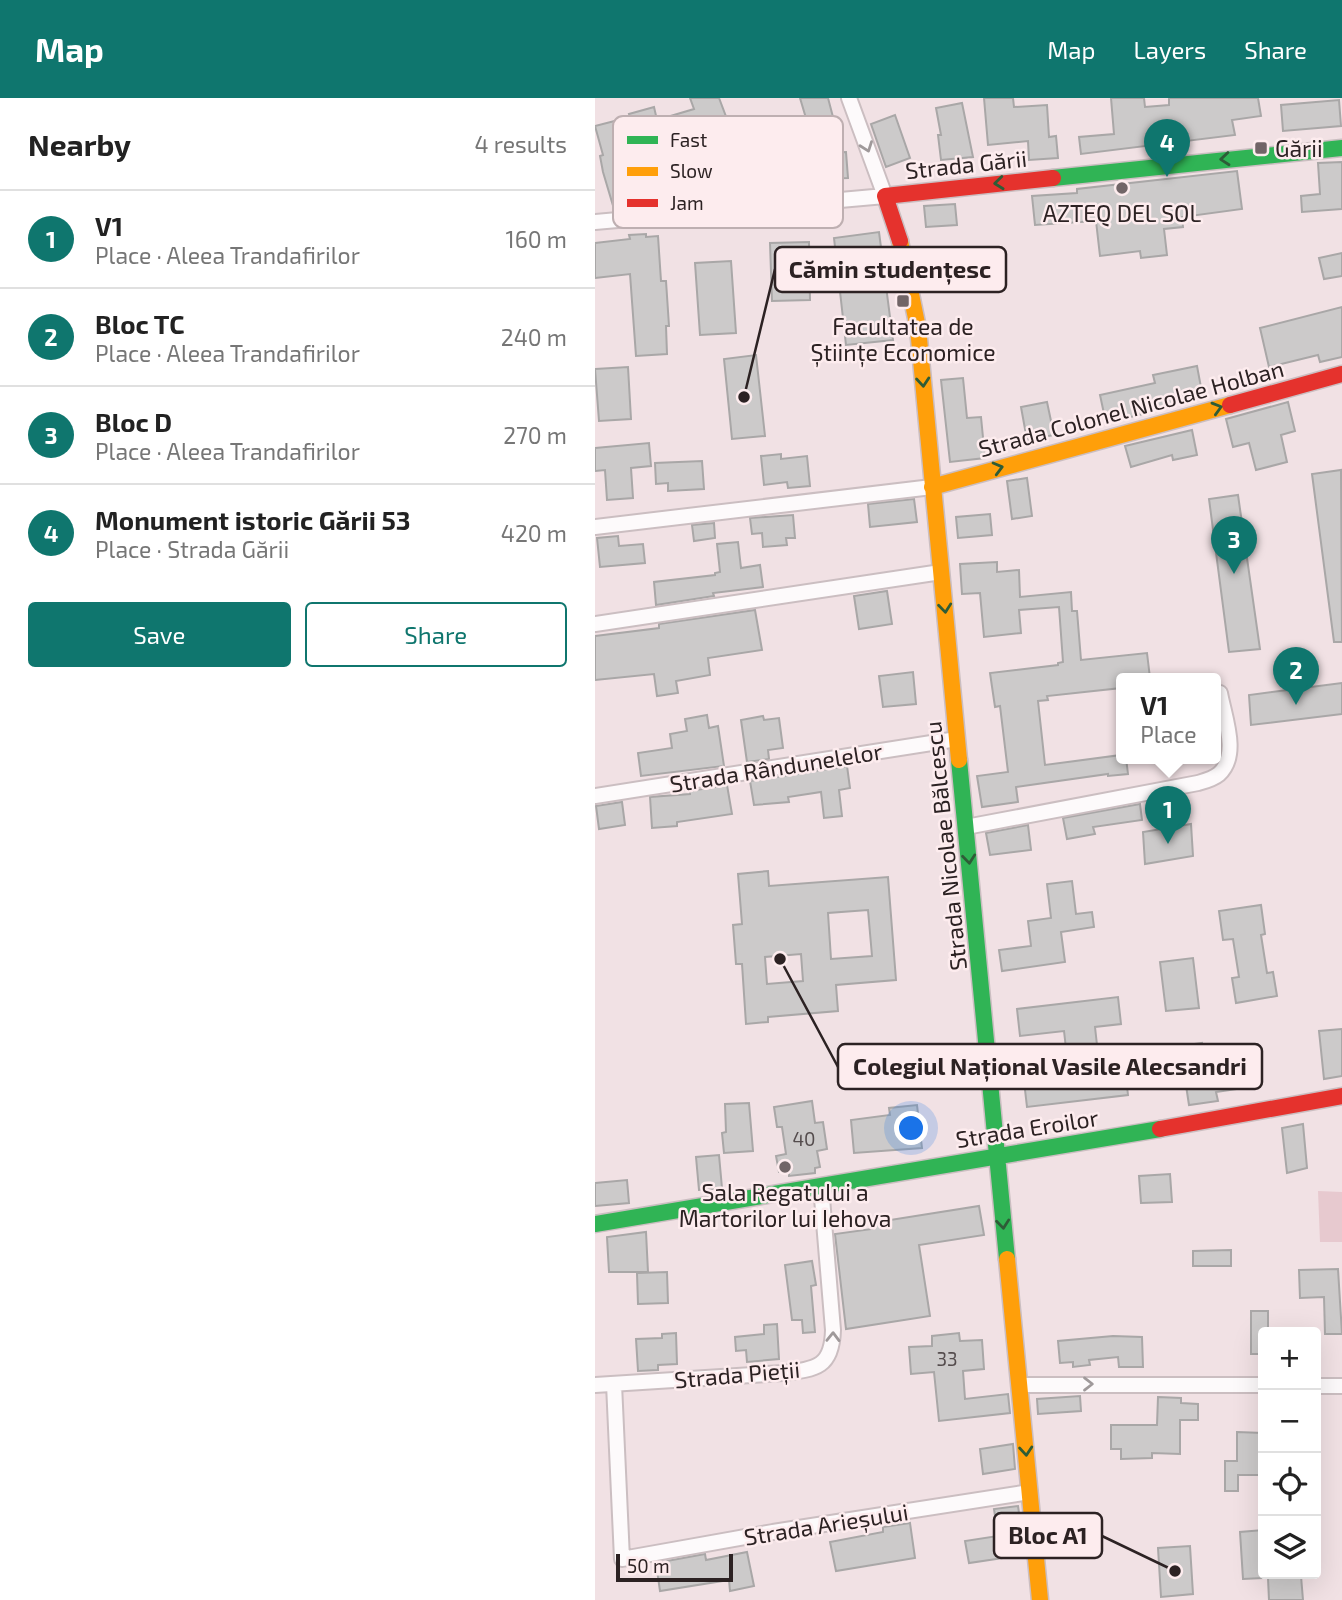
<!DOCTYPE html>
<meta charset="utf-8">
<style>
:root{--surface:#fff;--page:#f6f6f6;--text:#222;--muted:#767676;--line:#e0e0e0;--accent:#0f766e}
body{margin:0;font-family:"Exo 2",sans-serif;background:var(--page);color:var(--text)}
.controls{position:absolute;right:21px;bottom:21px;display:grid;overflow:hidden;border-radius:7px;box-shadow:0 7px 28px #0002}
.controls button{width:63px;height:63px;display:grid;place-items:center;padding:0;border:0;border-bottom:2px solid var(--line);background:var(--surface);color:var(--text);font:35px sans-serif}
.scale{position:absolute;left:21px;bottom:18px;width:117px;box-sizing:border-box;padding-left:7px;border:4px solid #2c2223;border-top:0;font-size:19px;line-height:24px;white-space:nowrap;color:#2c2223;-webkit-text-stroke:5px #fdecee;paint-order:stroke}
.you{position:absolute;left:317px;top:1031px;width:24px;height:24px;margin:-18px;border:5px solid #fff;border-radius:50%;background:#1a73e8;box-shadow:0 0 0 10px #1a73e833}
.badge{display:grid;place-items:center;width:46px;height:46px;border-radius:50%;background:var(--accent);color:#fff;font-size:23px;font-weight:700}
.pin{position:absolute;translate:-50% -58px;filter:drop-shadow(0 2px 4px #0008)}
.pin::after{content:'';position:absolute;top:37px;width:24px;height:21px;background:inherit;clip-path:polygon(0 0,100% 0,50% 100%)}
.popup{position:absolute;left:521px;top:575px;width:105px;height:91px;box-sizing:border-box;display:grid;place-content:center;border-radius:7px;background:var(--surface);filter:drop-shadow(0 2px 5px #0005);font-size:23px;white-space:nowrap;color:var(--muted)}
.popup b{font-size:26px;color:var(--text)}
.popup::after{content:'';position:absolute;left:50%;top:100%;margin-left:-14px;border:14px solid transparent;border-top-color:var(--surface)}
.list{margin:0;padding:0;list-style:none}
h2{display:flex;justify-content:space-between;align-items:center;height:91px;margin:0;padding:0 28px;font-size:30px}
h2 small{font-size:23px;font-weight:400;color:var(--muted)}
.list li{display:grid;grid-template-columns:46px 1fr auto;gap:21px;align-items:center;box-sizing:border-box;height:98px;padding:0 28px;border-top:2px solid var(--line)}
.list b{display:block;font-size:26px;white-space:nowrap}
.list p{margin:0;font-size:23px;white-space:nowrap;color:var(--muted)}
.list em{font-size:23px;font-style:normal;color:var(--muted)}
.actions{display:flex;gap:14px;padding:21px 28px}
.actions a{flex:1;padding:16px 0;border:2px solid var(--accent);border-radius:7px;text-align:center;font-size:24px;color:var(--accent)}
.actions .main{background:var(--accent);color:#fff}
.icon{flex:none;width:38px;height:38px;fill:none;stroke:currentColor;stroke-width:2;stroke-linecap:round;stroke-linejoin:round}
.map{position:relative;flex:none;width:747px;height:1502px;overflow:hidden}
header{display:flex;align-items:center;gap:42px;box-sizing:border-box;height:98px;padding:0 35px;background:var(--accent);color:#fff}
header strong{font-size:33px}
nav{display:flex;gap:38px;margin-inline-start:auto;font-size:24px}
main{display:flex}
aside{flex:1;background:var(--surface)}
.map>svg:first-child{display:block}
</style>
<header>
<strong>Map</strong>
<nav><a>Map</a><a>Layers</a><a>Share</a></nav>
</header>
<main>
<aside>
<h2>Nearby<small>4 results</small></h2>
<ul class="list">
<li><span class="badge">1</span><div><b>V1</b><p>Place · Aleea Trandafirilor</p></div><em>160 m</em></li>
<li><span class="badge">2</span><div><b>Bloc TC</b><p>Place · Aleea Trandafirilor</p></div><em>240 m</em></li>
<li><span class="badge">3</span><div><b>Bloc D</b><p>Place · Aleea Trandafirilor</p></div><em>270 m</em></li>
<li><span class="badge">4</span><div><b>Monument istoric Gării 53</b><p>Place · Strada Gării</p></div><em>420 m</em></li>
</ul>
<div class="actions"><a class="main">Save</a><a>Share</a></div>
</aside>
<div class="map">
<svg width="747" height="1502" viewBox="0 0 747 1502">
<rect width="100%" height="100%" fill="#f1e1e4"/>
<!-- green -->
<path fill="#e7c9cf" d="M723,1093L747,1094V1144H725Z"/>
<!-- building -->
<path fill="#cccaca" stroke="#a9a7a7" stroke-width="2" fill-rule="evenodd" d="M95,0H124L132,21L136,20L142,39L139,40L155,85L101,105L81,45L56,52L59,62L51,64L61,98L19,111L8,74L5,58L8,57L0,28L35,19L34,16L59,9L62,22L99,11Z
M205,0H233L238,19L227,22L230,33L216,37Z
M389,0H418L419,9L452,7L454,39L461,38L463,60L434,62L433,43L393,47Z
M516,0H549L550,9L574,7V0H663L666,18L637,22L640,37L486,56L484,39L519,36Z
M744,2L746,28L688,33L686,7Z
M367,5L378,59L346,62L343,37H346L341,10Z
M300,17L315,60L291,69L276,26Z
M251,54L253,80L194,82L193,56Z
M747,64V111L707,114L706,98L725,96L723,65Z
M642,73L647,111L587,119L588,129L569,131L572,157L546,160L545,153L505,158L501,123L440,127L437,98L482,95V91Z
M360,106L362,127L331,129L329,108Z
M284,134L298,242L251,247L239,140Z
M51,136V139L63,138L66,183H71L74,228H71L72,256L41,258L35,176L0,180V145L35,141L34,137Z
M214,144L215,202L177,203L175,145Z
M747,155V178L729,181L724,160Z
M136,163L141,235L105,237L100,165Z
M747,209V259L725,264L723,257L674,269L665,230Z
M161,257L170,338L137,341L129,261Z
M602,268L608,300L555,311L556,314L511,325L505,297L560,285L558,277Z
M33,269L36,321L4,323L0,271Z
M368,280L372,320L386,319L390,360L355,364L346,282Z
M452,304L459,337L432,342L426,309Z
M693,304L700,333L686,337L692,364L661,372L654,345L638,349L631,321Z
M597,332L602,357L578,362L577,357L536,369L530,348Z
M54,345L56,368L36,370L38,400L12,402L10,372L0,373V350Z
M186,356V361L212,358L215,388L193,390L192,384L169,387L166,358Z
M107,363L109,391L73,393V385L61,386L60,365Z
M746,372L747,544H739L717,376Z
M432,380L437,418L417,421L412,383Z
M643,397L665,551L634,554L614,401Z
M319,401L322,424L275,429L273,406Z
M395,416L397,437L363,440L361,419Z
M198,417L200,440H191L192,447L168,449L167,435L157,436L155,420Z
M119,425L120,440L99,443L97,427Z
M23,438L24,448L48,446L50,465L5,469L2,440Z
M143,444L146,470L165,467L168,489L118,495L119,498L61,507L59,484L120,477V475L125,474L122,446Z
M402,464V474L424,472L425,499L476,494L477,513H482L486,562L552,555L555,580H526V590L452,598L453,602L443,603L450,667L526,657V660H531L533,676L513,678V676L421,689L423,704L387,709L382,678L413,674L405,608L400,609L395,575L463,567V565L468,564L464,509L424,512L426,535L389,539L385,495L367,496L365,466Z
M292,493L297,526L264,531L259,498Z
M160,512L167,552L113,560L115,577L81,583L83,595L62,598L59,576L0,582V538L64,530V526Z
M318,574L321,606L288,609L284,578Z
M747,585V616L656,627L654,597Z
M112,617L114,630L123,628L129,668L46,678L43,655L77,650L75,636L92,633L90,621Z
M168,618L169,622L184,620L188,650L173,652L174,661L152,664L146,622Z
M252,668L255,690L244,692L247,718L229,720L226,694L193,699L194,704L159,707L155,683Z
M132,687L137,716L82,724V728L57,730L55,699L95,696V693Z
M27,704L30,727L4,731L1,708Z
M545,706L547,722L498,729L500,736L472,741L468,720Z
M596,726L598,758L550,766L548,734Z
M433,727L436,752L395,757L391,735Z
M173,773L174,788L293,779L301,882L241,887L243,913L173,919V924L151,926L147,866H141L138,827L147,826L143,776ZM273,812L277,858L236,861L233,815ZM206,856L208,883L172,886L170,859Z
M477,783L481,816L497,814L499,829L466,834L470,864L407,873L404,852L436,848L433,823L456,820L452,786Z
M666,807L670,836L666,837L672,875L678,874L682,898L641,905L637,880L644,879L638,841L628,842L624,813Z
M598,860L604,910L571,913L565,864Z
M523,899L526,926L500,929L505,974L530,971L533,997L432,1009L429,983L474,977L469,933L425,938L422,911Z
M747,931V978L729,981L724,933Z
M607,945L611,974L659,967L663,988L621,994L623,1003L594,1007L585,948Z
M297,957L301,983L278,986L274,960Z
M217,1003L220,1025L228,1024L232,1051L222,1053L225,1069L220,1070V1075L194,1078V1073L184,1074L181,1058L191,1056L187,1029H182L179,1009Z
M154,1005L158,1053L129,1055L127,1035L131,1034L130,1006Z
M322,1007L327,1050L259,1055L256,1022L295,1017L294,1010Z
M708,1026L712,1070L692,1075L687,1030Z
M124,1057L127,1090L104,1092L101,1059Z
M575,1076L577,1104L546,1105L544,1078Z
M32,1082L34,1105L0,1108V1085Z
M384,1108L389,1137L324,1147L335,1218L251,1231L240,1136L277,1131L276,1125Z
M51,1134L53,1174H14L12,1139Z
M636,1152V1168H598V1153Z
M217,1163L221,1187L216,1188L220,1234L208,1235L207,1222H197L190,1167Z
M743,1171L747,1236H730L729,1199L705,1200L704,1172Z
M72,1174L73,1205L43,1206L42,1175Z
M656,1213H673V1234H668V1256H656Z
M182,1226L184,1261L152,1264L151,1252L141,1253L140,1239L169,1236V1227Z
M81,1235L82,1266L63,1267V1272L43,1273L41,1241L67,1240V1236Z
M364,1235L365,1243L387,1242L389,1271L368,1273L370,1301L413,1296L415,1315L344,1323L339,1274L316,1276L314,1249L337,1248V1238Z
M518,1238L547,1239L548,1269H524L523,1259L494,1262L495,1267L478,1269V1264L465,1265L463,1243Z
M485,1298L486,1313L443,1316L442,1301Z
M563,1299L586,1300V1305L603,1306V1322H585V1356L557,1355V1360L526,1361V1351H516V1327H562Z
M642,1334L668,1335V1377H643V1393H630V1363H642Z
M418,1346L420,1371L388,1376L385,1351Z
M423,1408L426,1429L418,1430L422,1458L374,1465L370,1443L403,1438L399,1411Z
M315,1425L320,1460L241,1473L235,1444L288,1434V1429Z
M668,1432V1480L648,1481L645,1434Z
M595,1448L598,1496L566,1499L563,1450Z
M152,1454L159,1488L135,1493L134,1482L65,1493L61,1465L110,1456L111,1462Z
M706,1478L708,1502H674L673,1480Z"/>
<g fill="none" stroke-linecap="round" stroke-linejoin="round">
<defs>
<path id="street" d="M0,124L290,98L254,0
M0,429L337,389
M0,526L346,474
M0,698L362,641
M371,729L603,685C610,683 618,681 624,676C645,657 629,618 625,595
M19,1286L27,1461L178,1434L435,1394
M0,1287L188,1275C222,1271 237,1269 238,1232L226,1088
M425,1287H668
M721,1288H747"/>
<path id="fast" d="M458,80L747,50
M364,662L412,1161
M0,1126L565,1031"/>
<path id="slow" d="M305,143L323,230L364,662
M337,389L635,307
M412,1161L445,1502"/>
<path id="jam" d="M305,143L290,98L458,80
M635,307L747,276
M565,1031L747,998"/>
</defs>
<!-- street casing -->
<use href="#street" stroke="#cbbec1" stroke-width="18"/>
<!-- fast casing -->
<use href="#fast" stroke="#cbbec1" stroke-width="19"/>
<!-- slow casing -->
<use href="#slow" stroke="#cbbec1" stroke-width="19"/>
<!-- jam casing -->
<use href="#jam" stroke="#cbbec1" stroke-width="19"/>
<!-- street -->
<use href="#street" stroke="#fdfafb" stroke-width="14"/>
<!-- fast -->
<use href="#fast" stroke="#30b455" stroke-width="16"/>
<!-- slow -->
<use href="#slow" stroke="#ff9f0a" stroke-width="16"/>
<!-- jam -->
<use href="#jam" stroke="#e5322d" stroke-width="16"/>
</g>
<!-- one-way arrows -->
<defs><path id="oneway-chevron" d="M-2-3.5L2.5 0L-2 3.5" fill="none" stroke-width="1.6" stroke-linecap="round" stroke-linejoin="round" transform="scale(1.75)"/></defs>
<g stroke="#9f999a">
<use href="#oneway-chevron" transform="translate(272 49) rotate(70)"/>
<use href="#oneway-chevron" transform="translate(238 1239) rotate(-89)"/>
<use href="#oneway-chevron" transform="translate(493 1286)"/>
</g>
<g stroke="#2e5c37">
<use href="#oneway-chevron" transform="translate(630 61) rotate(175)"/>
<use href="#oneway-chevron" transform="translate(404 85) rotate(174)"/>
<use href="#oneway-chevron" transform="translate(328 284) rotate(85)"/>
<use href="#oneway-chevron" transform="translate(622 310) rotate(-16)"/>
<use href="#oneway-chevron" transform="translate(403 370) rotate(-15)"/>
<use href="#oneway-chevron" transform="translate(350 510) rotate(84)"/>
<use href="#oneway-chevron" transform="translate(374 761) rotate(84)"/>
<use href="#oneway-chevron" transform="translate(408 1126) rotate(84)"/>
<use href="#oneway-chevron" transform="translate(431 1353) rotate(85)"/>
</g>
<!-- markers -->
<g fill="#716567" stroke="#fdecee" stroke-width="2.5">
<rect x="659" y="43" width="14" height="14" rx="3.5"/>
<circle cx="527" cy="90" r="7"/>
<rect x="301" y="196" width="14" height="14" rx="3.5"/>
<circle cx="190" cy="1069" r="7"/>
</g>
<g text-anchor="middle" dominant-baseline="central" stroke-width="5" stroke-linejoin="round" paint-order="stroke">
<!-- number labels -->
<g font-size="19" fill="#544c4d">
<text x="209" y="1040">40</text>
<text x="352" y="1260">33</text>
</g>
<!-- poi labels -->
<g font-size="23" fill="#2c2223" stroke="#fdecee">
<text x="680" y="50" text-anchor="start">Gării</text>
<text x="527" y="115">AZTEQ DEL SOL</text>
<text x="308" y="228">Facultatea de<tspan x="308" dy="26">Științe Economice</tspan></text>
<text x="190" y="1094">Sala Regatului a<tspan x="190" dy="26">Martorilor lui Iehova</tspan></text>
</g>
<!-- street labels -->
<g font-size="23" fill="#2c2223" stroke="#fdecee">
<text transform="translate(371 66) rotate(-6)">Strada Gării</text>
<text transform="translate(536 310) rotate(-15)">Strada Colonel Nicolae Holban</text>
<text transform="translate(181 669) rotate(-9)">Strada Rândunelelor</text>
<text transform="translate(350 748) rotate(-96)">Strada Nicolae Bălcescu</text>
<text transform="translate(432 1030) rotate(-9)">Strada Eroilor</text>
<text transform="translate(142 1276) rotate(-5)">Strada Pieții</text>
<text transform="translate(231 1426) rotate(-9)">Strada Arieșului</text>
</g>
</g>
<!-- legend -->
<rect x="18" y="18" width="230" height="112" rx="10" fill="#fdecee" stroke="#beafb1" stroke-width="2"/>
<rect x="32" y="38" width="31" height="8" fill="#30b455"/>
<rect x="32" y="69" width="31" height="9" fill="#ff9f0a"/>
<rect x="32" y="101" width="31" height="8" fill="#e5322d"/>
<g font-size="19" fill="#2c2223">
<text x="75" y="49">Fast</text>
<text x="75" y="80">Slow</text>
<text x="75" y="112">Jam</text>
</g>
<!-- callouts -->
<path fill="none" stroke="#2c2223" stroke-width="2.5" d="M149 299L180 171M185 861L243 969M580 1473L507 1438"/>
<g fill="#2c2223" stroke="#fdecee" stroke-width="2.5">
<circle cx="149" cy="299" r="7"/>
<circle cx="185" cy="861" r="7"/>
<circle cx="580" cy="1473" r="7"/>
</g>
<g fill="#fdecee" stroke="#2c2223" stroke-width="2.5">
<rect x="180" y="149" width="231" height="45" rx="7"/>
<rect x="243" y="946" width="424" height="45" rx="7"/>
<rect x="399" y="1415" width="108" height="45" rx="7"/>
</g>
<g font-size="24" text-anchor="middle" font-weight="bold" fill="#2c2223">
<text x="295" y="180">Cămin studențesc</text>
<text x="455" y="977">Colegiul Național Vasile Alecsandri</text>
<text x="453" y="1446">Bloc A1</text>
</g>
</svg>
<div class="controls">
<button>+</button>
<button>−</button>
<button><svg class="icon" aria-label="locate" viewBox="0 0 24 24"><circle cx="12" cy="12" r="6"/><path d="M12 2v4M12 18v4M2 12h4M18 12h4"/></svg></button>
<button><svg class="icon" aria-label="layers" viewBox="0 0 24 24"><path d="M12 4l9 5-9 5-9-5zM3 14l9 5 9-5"/></svg></button>
</div>
<div class="scale">50 m</div>
<div class="you"></div>
<div class="pin badge" style="left:573px;top:746px">1</div>
<div class="popup"><b>V1</b>Place</div>
<div class="pin badge" style="left:701px;top:607px">2</div>
<div class="pin badge" style="left:639px;top:476px">3</div>
<div class="pin badge" style="left:572px;top:79px">4</div>
</div>
</main>
